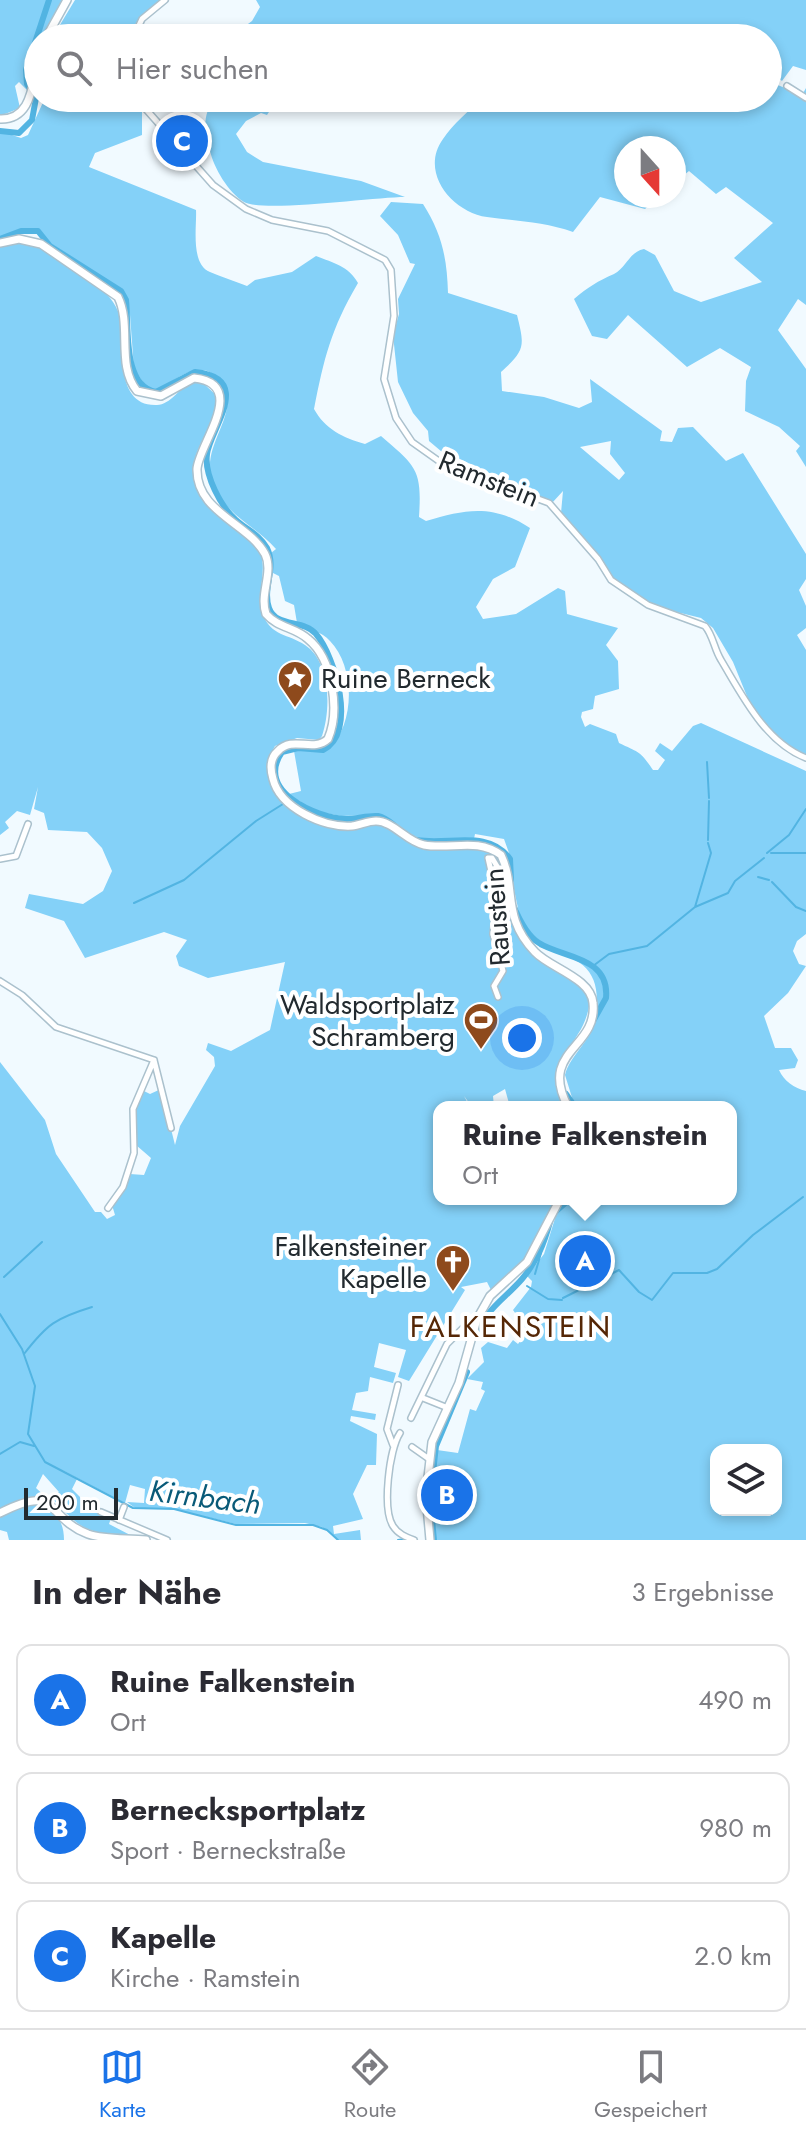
<!DOCTYPE html>
<html lang="de">
<meta charset="utf-8">
<style>
:root{--surface:#fff;--page:#f7f7f7;--text:#2b2b33;--muted:#7c7c81;--line:#e1e1e2;--accent:#1a73e8}
body{margin:0;font-family:Jost,sans-serif;background:var(--page);color:var(--text)}
.controls{position:absolute;right:24px;bottom:24px;display:grid;overflow:hidden;border-radius:16px;box-shadow:0 4px 12px #0003}
.controls button{width:72px;height:72px;display:grid;place-items:center;padding:0;border:0;border-bottom:2px solid var(--line);background:var(--surface);color:var(--text);font:40px sans-serif}
.compass{position:absolute;left:614px;top:136px;width:72px;height:72px;border-radius:50%;background:var(--surface);box-shadow:0 4px 12px #0003;rotate:159deg}
.scale{position:absolute;left:24px;bottom:20px;width:94px;box-sizing:border-box;padding-left:8px;border:4px solid #222a2f;border-top:0;font-size:22px;line-height:28px;white-space:nowrap;color:#222a2f;-webkit-text-stroke:6px #fff;paint-order:stroke}
.you{position:absolute;left:522px;top:1038px;width:28px;height:28px;margin:-20px;border:6px solid #fff;border-radius:50%;background:#1a73e8;box-shadow:0 0 0 12px #1a73e833}
.badge{display:grid;place-items:center;width:52px;height:52px;border-radius:50%;background:var(--accent);color:#fff;font-size:26px;font-weight:700}
.pin{position:absolute;translate:-50% -50%;border:4px solid #fff;box-shadow:0 2px 8px #0006}
.popup{position:absolute;left:433px;top:1101px;width:304px;height:104px;box-sizing:border-box;display:grid;place-content:center;border-radius:16px;background:var(--surface);filter:drop-shadow(0 2px 6px #0005);font-size:26px;white-space:nowrap;color:var(--muted)}
.popup b{font-size:30px;color:var(--text)}
.popup::after{content:'';position:absolute;left:50%;top:100%;margin-left:-16px;border:16px solid transparent;border-top-color:var(--surface)}
.list{margin:0;padding:0;list-style:none}
h2{display:flex;justify-content:space-between;align-items:center;height:104px;margin:0;padding:0 32px;font-size:34px}
h2 small{font-size:26px;font-weight:400;color:var(--muted)}
.list li{display:grid;grid-template-columns:52px 1fr auto;gap:24px;align-items:center;box-sizing:border-box;height:112px;margin:0 16px 16px;padding:0 16px;border:2px solid var(--line);border-radius:16px}
.list b{display:block;font-size:30px;white-space:nowrap}
.list p{margin:0;font-size:26px;white-space:nowrap;color:var(--muted)}
.list em{font-size:26px;font-style:normal;color:var(--muted)}
.icon{flex:none;width:44px;height:44px;fill:none;stroke:currentColor;stroke-width:2;stroke-linecap:round;stroke-linejoin:round}
.map{position:relative;flex:none;width:806px;height:1540px;overflow:hidden}
.search{position:absolute;background:var(--surface);box-shadow:0 4px 12px #0003;left:24px;right:24px;top:24px;height:88px;display:flex;align-items:center;gap:20px;box-sizing:border-box;padding:0 28px;border-radius:44px;color:var(--muted);font-size:30px}
.sheet{height:488px;background:var(--surface)}
nav{display:flex;justify-content:space-around;align-items:center;box-sizing:border-box;height:112px;border-top:2px solid var(--line);background:var(--surface);font-size:22px;color:var(--muted)}
nav a{display:grid;justify-items:center;gap:4px}
nav .on{color:var(--accent)}
.map>svg:first-child{display:block}
</style>
<div class="map">
<svg width="806" height="1540" viewBox="0 0 806 1540">
<rect width="100%" height="100%" fill="#f1faff"/>
<!-- green -->
<path fill="#84d1f8" fill-rule="evenodd" d="M0,0H62L43,38H38L28,91L19,82L15,86L20,108L0,116Z
M75,0H168L136,23L131,38H52Z
M256,0H806V70L793,66L782,81L768,70V38H348L344,24L327,38H229L252,21L260,7Z
M768,81L802,95L806,88V305L798,299L778,330L806,369V467L796,451L800,446L779,427L745,411L746,381L751,367L720,348L687,367L628,315L607,339L592,336L574,299C588,287 598,281 614,274C627,267 629,252 644,249L655,255L674,291L701,302L762,282L734,258L773,223L726,187L716,194L689,171L674,183V148H626V196H659L645,209L600,197L573,232C545,222 516,221 487,217C452,212 419,172 443,139C453,124 469,111 482,98H768Z
M45,98H133L142,110V135L95,153L89,167L196,210C197,226 190,264 210,272C221,277 235,281 247,286L255,280L292,272L316,256C334,263 348,266 358,283C331,329 324,358 314,409C325,429 343,438 365,444L381,436C417,467 422,470 419,517L426,521C466,509 493,504 530,528L515,567L493,579L476,607L483,619L516,614L558,588L565,591L567,614L618,628L606,645L618,661L619,689L595,696L593,709L582,712L581,717L585,727L590,724L616,734L619,743C640,753 640,751 653,770H658L665,760L655,751L660,743L672,751L693,726L701,723L806,771V934L797,941L793,951L799,964L806,966L788,993L764,1016L775,1048H791L798,1060L795,1068L779,1070C784,1081 794,1088 806,1091V1540H436L431,1501L437,1450L458,1453L470,1409L476,1411L485,1391L481,1389L483,1382L467,1379L484,1362L481,1348L488,1342L507,1348L513,1340L518,1344L528,1331L513,1310L531,1287L532,1281L527,1276L544,1254L557,1212L572,1199H731V1107H577L574,1104L565,1075C570,1055 591,1041 595,1021C603,974 587,958 539,947L540,941L528,930L519,913L512,880L513,864L504,839L475,834L474,839L424,840L408,834L382,815L341,816L305,809L300,801L291,799L289,794L301,791L294,751L328,750C355,725 356,668 330,641C322,632 308,628 297,623L294,605L285,601L279,576L273,573L271,553L276,549C252,522 226,518 212,480C200,443 244,413 220,381C201,356 176,380 156,391L148,389L134,369L130,315L121,289L50,243L39,230L20,229L0,237V131L21,138L28,135ZM716,1450H776V1510H716Z
M215,98H278L267,115L261,113L246,121L236,134L247,152L263,162L361,181L405,197C374,197 263,213 244,202C228,192 214,168 210,151C205,131 201,116 215,98Z
M391,202L423,204C442,234 447,258 448,293L517,315C525,347 525,350 501,372L502,391L544,397L579,408L592,402L590,379L662,431L660,441L672,442L678,428L693,427L726,461L743,453L806,554V579L799,590L806,606V628L797,635L806,650V760L755,716L733,662L713,628L701,618L648,605L627,595L561,513L563,491L552,503L460,459L448,457L429,441L428,431L413,413L398,382L393,335L399,314L398,299L415,264L410,263L398,235L380,216ZM611,441L610,454L625,473L619,480L580,447Z
M24,241C49,246 112,287 119,314C125,339 112,407 157,405C170,405 181,387 191,381L202,382L217,396C219,427 185,451 195,483C207,519 233,522 254,543C273,563 254,592 263,614C270,636 289,634 305,645C331,662 331,710 322,736L319,740L297,738L275,746L267,761C277,803 299,822 343,823C354,824 369,821 380,824C391,827 400,839 411,842C437,850 471,839 495,853C507,861 507,911 516,928C533,961 570,969 590,998C587,1048 539,1054 565,1107H510L505,1089L493,1096L494,1107H472L464,1096L470,1107H439V1199H558L527,1261L492,1292L487,1282L461,1287L465,1290L409,1381L398,1377L406,1350L379,1343L374,1367L396,1373L393,1383L370,1377L368,1391L356,1393L352,1410L376,1414L375,1420L351,1416L350,1421L377,1434L376,1465H367L353,1494L363,1519L333,1526L334,1534L360,1530L361,1540H339L322,1527L305,1523L236,1524L174,1509L135,1508L127,1502L144,1503L145,1489L130,1485L125,1503L62,1470L77,1479L72,1489L89,1506L111,1518L109,1524L134,1537C89,1532 84,1534 52,1498L59,1492L43,1474L36,1488L58,1508L32,1497L0,1511V1062L45,1120L56,1154L95,1212H101L107,1219L115,1215L112,1205L130,1174L144,1175L151,1158L136,1145L134,1109L142,1090L150,1094L161,1089L175,1145L180,1126L215,1066L214,1057L206,1050L208,1043L231,1051L270,1030L285,962L208,978L179,966L176,956L187,940L164,932L85,958L64,921L25,908L29,894L83,904L103,891L112,871L102,848L87,832L48,830L44,813L34,809L38,787L30,815L17,811L5,822L9,828L0,835V245Z
M39,1502C55,1512 64,1520 64,1540H9L7,1532L0,1530V1515Z"/>
<g fill="none" stroke-linecap="round" stroke-linejoin="round">
<!-- stream -->
<path stroke="#52b4e2" stroke-width="2" d="M707,762L709,798
M708,840L709,801
M767,853L789,835L806,809
M771,853H806
M758,877L769,880
M772,882L796,907L806,911
M134,903L184,880L256,821L283,804
M695,907L711,853L708,843
M593,966L609,954L647,946L695,907L728,893L735,881L764,858
M535,1274L541,1253
M4,1277L42,1242
M527,1286L548,1299L562,1300
M563,1298L619,1270L639,1292L652,1300L673,1273H707L717,1269L753,1235L803,1197
M0,1314L22,1349L35,1386L28,1434L45,1462L133,1508L174,1509L236,1525H313L327,1530L338,1540
M24,1354C47,1324 56,1318 92,1307
M0,1454L20,1442L34,1446
M398,1540L404,1539"/>
<!-- river -->
<path stroke="#52b4e2" stroke-width="6" d="M0,131L19,133L32,120L36,98L27,84L26,70L49,0
M0,239L21,231H38L50,246L121,291L126,300C129,327 122,386 156,392L195,372C255,378 210,429 207,454C204,475 221,507 236,520C247,530 259,534 267,548C277,569 262,587 269,608C276,628 304,619 316,634C335,656 358,733 323,750L298,748L282,752C255,791 316,818 346,819C357,819 368,815 378,816C384,817 389,821 394,825
M417,840C448,846 488,828 510,859L511,880
M514,907C519,919 527,936 539,943C562,958 610,956 606,998L592,1023
M566,1094L575,1107
M555,1212L570,1199
M477,1338C484,1309 504,1300 522,1279C537,1261 544,1244 550,1222
M434,1540L430,1499L436,1446L467,1372"/>
<defs>
<path id="minor" d="M133,38L142,19L165,0
M787,86L806,98
M136,98L213,185L246,209L272,220L328,231L385,260L391,270L394,316L384,379L396,418L412,442L443,464L549,503L598,559L611,580L648,605L705,626C713,635 714,649 721,660C742,695 765,742 806,758
M0,859L16,856L28,824
M0,981L22,995L56,1027L154,1060
M498,997L494,986L503,971L493,934L497,898L488,858H492L506,881
M154,1060L171,1128
M108,1208L123,1187L134,1153L133,1109L154,1060
M423,1398L448,1408
M411,1418L447,1344L464,1327L474,1329
M400,1433C389,1450 382,1509 393,1526C398,1534 406,1537 414,1540
M393,1445L387,1429L398,1385
M412,1447L429,1459
M101,1512L167,1540
M119,1520L124,1507"/>
<path id="major" d="M46,38L67,0
M0,119C31,120 32,86 38,63
M0,243L19,239L41,244L118,297C132,325 116,366 137,391L161,396L194,378C250,384 198,445 197,469C196,512 248,523 265,554C274,572 259,594 266,614C278,628 295,627 308,639C333,659 340,711 328,739C313,753 293,735 278,751C270,758 270,769 273,779C280,808 324,828 352,826C360,825 368,821 376,821C393,821 407,842 424,845C451,850 477,837 501,855C517,888 501,917 535,952C550,968 591,978 593,1003C598,1049 538,1050 568,1107
M0,1513C60,1482 44,1517 88,1534C105,1540 127,1538 146,1540
M430,1540L426,1495L432,1442L459,1383L477,1319L490,1296L527,1262L560,1199"/>
</defs>
<!-- minor casing -->
<use href="#minor" stroke="#abc1cd" stroke-width="8"/>
<!-- major casing -->
<use href="#major" stroke="#abc1cd" stroke-width="10"/>
<!-- minor -->
<use href="#minor" stroke="#fff" stroke-width="5"/>
<!-- major -->
<use href="#major" stroke="#fff" stroke-width="7"/>
</g>
<!-- icons -->
<defs>
<symbol id="sight-pin" viewBox="-11 -11 22 30"><path d="M0 17L-7.5 6A9.5 9.5 0 1 1 7.5 6Z" fill="#8e4a1c" stroke="#fff"/><path d="M0-6L1.8-2.2L6-1.7L2.9 1.2L3.7 5.4L0 3.3L-3.7 5.4L-2.9 1.2L-6-1.7L-1.8-2.2Z" fill="#fff"/></symbol>
<symbol id="stadium-pin" viewBox="-11 -11 22 30"><path d="M0 17L-7.5 6A9.5 9.5 0 1 1 7.5 6Z" fill="#8e4a1c" stroke="#fff"/><path d="M0-5a6.5 5 0 1 0 0 10a6.5 5 0 1 0 0-10ZM-3.5-1.8h7v3.6h-7Z" fill="#fff"/></symbol>
<symbol id="church-pin" viewBox="-11 -11 22 30"><path d="M0 17L-7.5 6A9.5 9.5 0 1 1 7.5 6Z" fill="#8e4a1c" stroke="#fff"/><path d="M-1.2-6h2.4v3.5h3.3v2.4h-3.3V6h-2.4V-.1h-3.3v-2.4h3.3Z" fill="#fff"/></symbol>
</defs>
<g fill-rule="evenodd">
<use href="#sight-pin" x="275" y="658" width="40" height="54"/>
<use href="#stadium-pin" x="461" y="1000" width="40" height="54"/>
<use href="#church-pin" x="433" y="1242" width="40" height="54"/>
</g>
<g text-anchor="middle" dominant-baseline="central" stroke-width="8" stroke-linejoin="round" paint-order="stroke">
<!-- street labels -->
<g font-size="28" fill="#222a2f" stroke="#fff">
<text transform="translate(489 479) rotate(22)">Ramstein</text>
<text transform="translate(497 917) rotate(-94)">Raustein</text>
</g>
<!-- poi labels -->
<g font-size="28" fill="#222a2f" stroke="#fff" text-anchor="end">
<text x="321" y="678" text-anchor="start">Ruine Berneck</text>
<text x="455" y="1004">Waldsportplatz<tspan x="455" dy="32">Schramberg</tspan></text>
<text x="427" y="1246">Falkensteiner<tspan x="427" dy="32">Kapelle</tspan></text>
</g>
<!-- neighbourhood labels -->
<g font-size="30" letter-spacing="2" fill="#552706" stroke="#fff">
<text x="511" y="1326">FALKENSTEIN</text>
</g>
<!-- water labels -->
<g font-size="30" font-style="italic" fill="#095a78" stroke="#fff">
<text transform="translate(205 1497) rotate(7)">Kirnbach</text>
</g>
</g>
</svg>
<div class="controls">
<button><svg class="icon" aria-label="layers" viewBox="0 0 24 24"><path d="M12 4l9 5-9 5-9-5zM3 14l9 5 9-5"/></svg></button>
</div>
<svg class="compass" viewBox="-18 -18 36 36"><path d="M0-13l5 13h-10z" fill="#e53935"/><path d="M0 13l5-13h-10z" fill="#7c7c81"/></svg>
<div class="scale">200 m</div>
<div class="you"></div>
<div class="pin badge" style="left:585px;top:1261px">A</div>
<div class="popup"><b>Ruine Falkenstein</b>Ort</div>
<div class="pin badge" style="left:447px;top:1495px">B</div>
<div class="pin badge" style="left:182px;top:141px">C</div>
<div class="search"><svg class="icon" aria-label="search" viewBox="0 0 24 24"><circle cx="10" cy="10" r="6"/><path d="M15 15l6 6"/></svg>Hier suchen</div>
</div>
<section class="sheet">
<h2>In der Nähe<small>3 Ergebnisse</small></h2>
<ul class="list">
<li><span class="badge">A</span><div><b>Ruine Falkenstein</b><p>Ort</p></div><em>490 m</em></li>
<li><span class="badge">B</span><div><b>Bernecksportplatz</b><p>Sport · Berneckstraße</p></div><em>980 m</em></li>
<li><span class="badge">C</span><div><b>Kapelle</b><p>Kirche · Ramstein</p></div><em>2.0 km</em></li>
</ul>
</section>
<nav>
<a class="on"><svg class="icon" aria-label="map" viewBox="0 0 24 24"><path d="M3 6l6-2 6 2 6-2v14l-6 2-6-2-6 2zM9 4v14M15 6v14"/></svg>Karte</a>
<a><svg class="icon" aria-label="directions" viewBox="0 0 24 24"><path d="M12 3l9 9-9 9-9-9zM9 14v-3h6M13 9l2 2-2 2"/></svg>Route</a>
<a><svg class="icon" aria-label="saved" viewBox="0 0 24 24"><path d="M7 4h10v16l-5-4-5 4z"/></svg>Gespeichert</a>
</nav>
